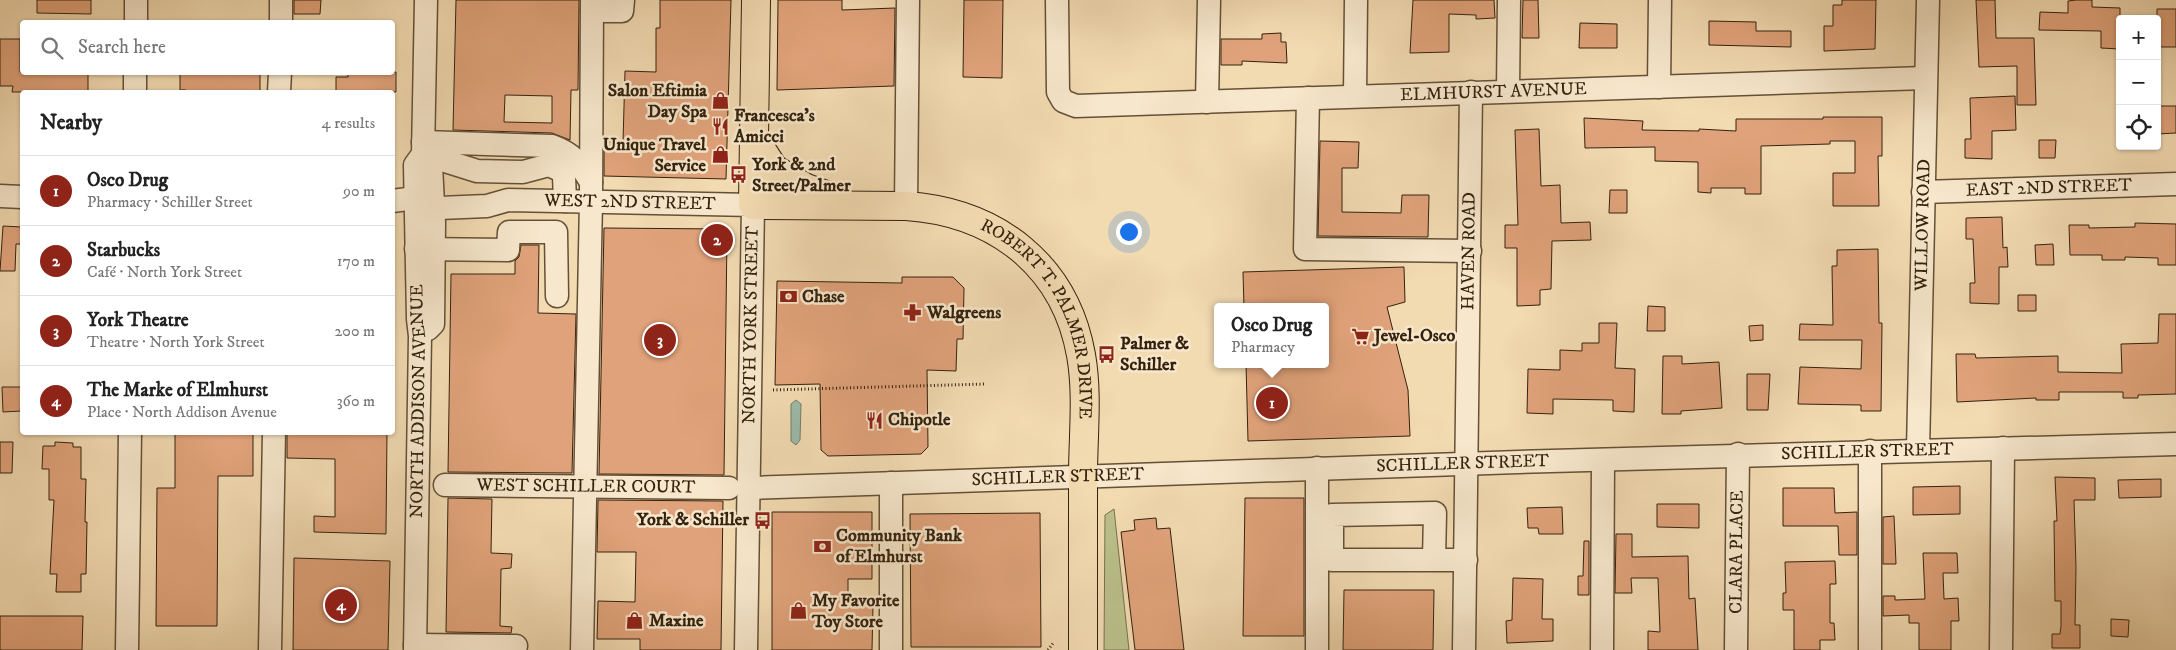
<!DOCTYPE html>
<meta charset="utf-8">
<style>
:root{--surface:#fff;--page:#f2f2f2;--text:#222;--muted:#767676;--line:#e0e0e0;--accent:#8f2418}
body{margin:0;font-family:"IM FELL DW Pica",serif;background:var(--page);color:var(--text)}
.controls{position:absolute;right:15px;top:15px;display:grid;overflow:hidden;border-radius:5px;box-shadow:0 1px 4px #0004}
.controls button{width:45px;height:45px;display:grid;place-items:center;padding:0;border:0;border-bottom:1px solid var(--line);background:var(--surface);color:var(--text);font:25px sans-serif}
.you{position:absolute;left:1128px;top:231px;width:18px;height:18px;margin:-12px;border:4px solid #fff;border-radius:50%;background:#1a73e8;box-shadow:0 0 0 8px #1a73e833}
.badge{display:grid;place-items:center;width:32px;height:32px;border-radius:50%;background:var(--accent);color:#fff;font-size:16px;font-weight:700}
.pin{position:absolute;translate:-50% -50%;border:2px solid #fff;box-shadow:0 1px 5px #0006}
.popup{position:absolute;left:1214px;top:303px;width:115px;height:65px;box-sizing:border-box;display:grid;place-content:center;border-radius:5px;background:var(--surface);filter:drop-shadow(0 1px 4px #0005);font-size:16px;white-space:nowrap;color:var(--muted)}
.popup b{font-size:19px;color:var(--text)}
.popup::after{content:'';position:absolute;left:50%;top:100%;margin-left:-10px;border:10px solid transparent;border-top-color:var(--surface)}
.list{margin:0;padding:0;list-style:none}
h2{display:flex;justify-content:space-between;align-items:center;height:65px;margin:0;padding:0 20px;font-size:21px}
h2 small{font-size:16px;font-weight:400;color:var(--muted)}
.list li{display:grid;grid-template-columns:32px 1fr auto;gap:15px;align-items:center;box-sizing:border-box;height:70px;padding:0 20px;border-top:1px solid var(--line)}
.list b{display:block;font-size:19px;white-space:nowrap}
.list p{margin:0;font-size:16px;white-space:nowrap;color:var(--muted)}
.list em{font-size:16px;font-style:normal;color:var(--muted)}
.icon{flex:none;width:28px;height:28px;fill:none;stroke:currentColor;stroke-width:2;stroke-linecap:round;stroke-linejoin:round}
.map{position:relative;flex:none;width:2176px;height:650px;overflow:hidden}
.search{position:absolute;background:var(--surface);box-shadow:0 1px 4px #0004;left:20px;top:20px;width:375px;height:55px;display:flex;align-items:center;gap:12px;box-sizing:border-box;padding:0 18px;border-radius:5px;color:var(--muted);font-size:19px}
.panel{position:absolute;background:var(--surface);box-shadow:0 1px 4px #0004;left:20px;top:90px;width:375px;height:345px;border-radius:5px}
.map>svg:first-child{display:block}
</style>
<div class="map">
<svg width="2176" height="650" viewBox="0 0 2176 650">
<rect width="100%" height="100%" fill="#f2dab1"/>
<filter id="stains"><feTurbulence type="fractalNoise" baseFrequency=".004" numOctaves="4"/><feColorMatrix values="0 0 0 0 .2 0 0 0 0 .09 0 0 0 0 .02 0 0 0 .5 -.17"/></filter>
<radialGradient id="worn" r=".72"><stop offset=".6" stop-color="#630" stop-opacity="0"/><stop offset="1" stop-color="#630" stop-opacity=".3"/></radialGradient>
<!-- green -->
<path fill="#bbc08b" stroke="#78714c" d="M1114,509L1129,650H1104L1105,515Z"/>
<!-- water -->
<path fill="#9bbba9" stroke="#727e6b" d="M796,400L801,404L800,440L796,445L791,441V404Z"/>
<!-- building -->
<path fill="#e0a27a" stroke="#34220e" fill-rule="evenodd" d="M37,0H91V14L37,13Z
M294,0H321L320,14H294Z
M456,0H579L578,90H571L570,140L552,133L453,130ZM505,95L552,96V123L504,122Z
M660,0H731L726,179L604,176V142H623L625,71L656,72V28H660Z
M778,0H842V10L895,8L894,86L777,90Z
M964,0H1003L1002,78L963,77Z
M1413,0H1494L1495,18L1476,19V15L1449,14V52L1410,53Z
M1523,0H1538L1539,38H1522Z
M1842,0H1876L1875,49L1824,51V26H1833V5H1842Z
M1976,0H1995L1996,38H2034L2036,105H2017V66L1979,67Z
M2076,0H2092V7L2120,8V49L2101,48V31L2039,30L2040,12L2068,13V1Z
M2157,9H2176V47H2157Z
M1709,21L1756,22V31H1791V47L1709,45Z
M1580,23L1617,24V48H1579Z
M1281,33V42H1286L1287,63L1242,61V65H1221V39H1262V34Z
M0,39H20V72H88V92H12L13,86H0Z
M180,72H260V92H186V90H180Z
M348,72H396V92H336V77H348Z
M2015,96L2016,130L1992,131V159L1965,158V139H1971L1970,98Z
M2157,106H2176V133L2157,134Z
M1823,117H1882V156H1878L1879,206H1833V173H1855V141H1830V144L1761,146V194H1745V188H1711V193L1698,192V162L1655,161V147L1585,148L1584,118L1643,121L1642,130L1699,131V129L1736,131V119H1823Z
M1539,129L1541,186L1560,185L1561,223L1590,222L1591,240L1552,241L1551,289L1540,290V305L1517,306V248H1505V225H1518L1515,130Z
M2039,140H2056L2055,158H2039Z
M1320,141L1359,142L1358,168H1342V212L1401,213L1402,195H1429L1428,237L1318,236Z
M1610,190H1627V213H1609Z
M2002,217L2003,248L2007,247L2008,267H1999V304L1970,303V283H1975L1973,239H1966V218Z
M2135,223L2176,224V265H2158V258L2125,257V260H2102V255H2070L2069,225H2089V228L2135,227Z
M3,226L22,227V244H16L15,271H0Z
M604,228L721,229L727,234L724,475L599,474Z
M2053,244L2054,265H2036L2035,245Z
M521,245H539L538,313L576,314L572,473L448,472L451,274H515V261L519,257Z
M1878,249L1879,323H1882L1881,411H1861V405L1798,404L1800,367L1861,369L1862,340H1799L1800,324L1833,325L1832,266H1837V250Z
M1404,267L1405,302L1387,307L1408,390L1410,436L1248,441L1246,364H1326V307H1244L1243,272Z
M902,277H953L964,288L963,339H957L956,371L927,370L928,447L921,454L828,456L821,450L820,384L775,385L777,281L902,283Z
M2018,295H2036V311H2018Z
M1648,306L1665,307V331H1647Z
M2159,314H2176V394L2138,395V398H2123V392H2059V400H2036V398L1957,402L1956,354H1975L1976,358L2058,356V372L2122,373L2121,344L2158,343Z
M1599,323H1617L1615,368L1635,369L1634,412L1613,411V400L1553,399V414L1527,413L1528,369L1560,370V350L1582,351V343H1599Z
M1763,325V340L1750,341L1749,326Z
M1663,356H1682V364L1719,362L1722,408L1681,411V414H1662Z
M1747,374H1770L1768,410H1747Z
M2,387H22V411L3,412Z
M175,432H253V476H218L217,626H156L157,488H175Z
M287,432H387L386,534L314,532V516L335,517V459L287,458Z
M0,442H13L12,473H0Z
M55,442L73,443V447H81V479H86L85,522H87L86,574H81V592H56L57,574H50L54,500H49V469H42L43,446H55Z
M2055,477L2095,478V500H2074L2076,567L2075,625H2080V648H2052V634H2060L2061,626V601H2055L2054,521H2057Z
M2161,479V497L2119,498L2118,480Z
M1960,486V514L1913,515V487Z
M1783,488H1834L1835,513L1857,512V555H1839L1838,526H1783Z
M448,498L492,499L491,553L512,554L511,568L501,569L500,626L512,627L511,633L446,632Z
M1245,498H1304V636H1243Z
M598,500L723,501L721,650H640V639H597L598,601L635,602L636,552H597Z
M1657,504H1699V528L1657,527Z
M1562,507L1563,534H1539L1538,528H1528L1527,508Z
M772,512H872V579H848V603L873,605L872,650H772Z
M1040,513L1041,647H911L910,514Z
M1894,516L1896,564H1883V517Z
M1156,518L1157,529L1170,528L1184,650H1135L1121,532L1135,530L1134,520Z
M1616,534H1632V557L1688,556L1689,599L1695,598L1698,650H1648V631L1660,632L1658,578H1631L1632,593H1615Z
M1584,541H1589V595H1578V576H1583Z
M1923,553H1957L1958,573H1943L1944,599L1958,598L1959,621H1951V650H1919V623H1909V615L1883,616V596H1895V600L1925,599Z
M294,558L390,561L388,650H293Z
M1835,561L1836,584H1830V623H1834L1835,640H1820V650H1794V610H1783V593H1786L1785,562Z
M1513,578L1543,579L1542,619H1553V641L1507,643L1506,621L1512,620Z
M1344,590H1434L1433,650H1343Z
M0,616H83L82,650H0Z
M2111,619L2129,620L2128,637L2111,636Z"/>
<g fill="none" stroke-linecap="round" stroke-linejoin="round">
<defs>
<g id="minor">
<path id="s1" d="M1057,0L1058,92L1063,101L1076,106L1925,78"/>
<path d="M592,11H622L623,0"/>
<path d="M136,22V0"/>
<path d="M281,22V0"/>
<path d="M1659,87L1660,0"/>
<path d="M1508,91L1509,0"/>
<path d="M135,92V72"/>
<path d="M279,92L280,72"/>
<path d="M1355,96L1356,0"/>
<path d="M1308,98L1305,249L1470,251"/>
<path d="M1207,102L1209,0"/>
<path d="M423,142L552,146C574,154 579,163 591,182"/>
<path d="M423,154L431,165L434,223L433,324L428,329"/>
<path d="M423,154L477,171L523,172L549,165L560,170L564,176L565,201"/>
<path id="s2" d="M1923,192L2176,184"/>
<path d="M0,196L22,197"/>
<path d="M392,201L431,196"/>
<path d="M906,206L908,0"/>
<path id="s3" d="M416,209L487,206L508,200L753,205L746,650"/>
<path d="M416,249L508,250L509,232H556L557,296"/>
<path id="s4" d="M1918,450L1928,0"/>
<path d="M1870,451V650"/>
<path d="M891,483V650"/>
<path id="s5" d="M445,485L729,488"/>
<path id="s6" d="M749,488C1225,471 1700,455 2176,444"/>
<path d="M1434,560L1435,513L1332,515V560H1466"/>
<path d="M415,645L516,646"/>
<path d="M127,650L130,432"/>
<path d="M270,650L274,432"/>
<path id="s7" d="M415,650L420,336L418,319L415,165L423,154L426,0"/>
<path d="M582,650L591,201L592,0"/>
<path d="M1317,650V468"/>
<path id="s8" d="M1464,650L1471,92"/>
<path d="M1602,650L1603,460"/>
<path id="s9" d="M1736,650L1738,454"/>
<path d="M2001,650L2003,448"/>
</g>
<g id="major">
<path id="s10" d="M756,0L753,205L906,206C996,212 1065,265 1081,355C1088,394 1083,436 1083,476C1083,534 1083,592 1083,650"/>
<path d="M754,138L774,169L806,188L837,199"/>
</g>
</defs>
<!-- minor casing -->
<use href="#minor" stroke="#645037" stroke-width="25"/>
<!-- major casing -->
<use href="#major" stroke="#34220e" stroke-width="30"/>
<!-- path -->
<path stroke="#34220e" stroke-width="3" stroke-dasharray="1 2.5" stroke-linecap="butt" d="M773,390L985,384
M1048,650L1054,642"/>
<!-- minor -->
<use href="#minor" stroke="#f7e7cc" stroke-width="22"/>
<!-- major -->
<use href="#major" stroke="#f2dab1" stroke-width="28"/>
</g>
<!-- icons -->
<defs>
<symbol id="shop-bare" viewBox="-9 -9 18 18"><path d="M-5-2.5h2.3a2.7 3.5 0 0 1 5.4 0H5L5.5 6h-11ZM-1.5-2.5h3a1.5 2.3 0 0 0-3 0Z" fill="#8f2418" stroke="#f7e7cc" stroke-width="2.5" paint-order="stroke"/></symbol>
<symbol id="restaurant-bare" viewBox="-9 -9 18 18"><path d="M-5-6h1v4h1v-4h1v4h1v-4h1v5L-1.5 .5V6h-2V.5L-5-1ZM5-6V6H3V1.5H1.5Q1.5-4 5-6Z" fill="#8f2418" stroke="#f7e7cc" stroke-width="2.5" paint-order="stroke"/></symbol>
<symbol id="bus-bare" viewBox="-9 -9 18 18"><path d="M-5-6H5V4H4V6H2V4H-2V6H-4V4H-5ZM-3.5-4V0h7V-4ZM-3.5 1.2v1.5H-2V1.2ZM2 1.2v1.5H3.5V1.2Z" fill="#8f2418" stroke="#f7e7cc" stroke-width="2.5" paint-order="stroke"/></symbol>
<symbol id="bank-bare" viewBox="-9 -9 18 18"><path d="M-6-4H6V4H-6ZM0-2.3a2.3 2.3 0 1 0 0 4.6a2.3 2.3 0 1 0 0-4.6Z" fill="#8f2418" stroke="#f7e7cc" stroke-width="2.5" paint-order="stroke"/></symbol>
<symbol id="pharmacy-bare" viewBox="-9 -9 18 18"><path d="M-2-6h4v4h4v4h-4v4h-4v-4h-4v-4h4Z" fill="#8f2418" stroke="#f7e7cc" stroke-width="2.5" paint-order="stroke"/></symbol>
<symbol id="supermarket-bare" viewBox="-9 -9 18 18"><path d="M-6-5.5h2.5l.6 2H6L4.5 2H-2.5L-4.4-4H-6ZM-1.5 3.2a1.3 1.3 0 1 0 .1 0ZM3 3.2a1.3 1.3 0 1 0 .1 0Z" fill="#8f2418" stroke="#f7e7cc" stroke-width="2.5" paint-order="stroke"/></symbol>
</defs>
<g fill-rule="evenodd">
<use href="#shop-bare" x="708" y="88" width="25" height="25"/>
<use href="#restaurant-bare" x="708" y="114" width="25" height="25"/>
<use href="#shop-bare" x="708" y="142" width="25" height="25"/>
<use href="#bus-bare" x="726" y="162" width="25" height="25"/>
<use href="#bank-bare" x="776" y="284" width="25" height="25"/>
<use href="#pharmacy-bare" x="900" y="300" width="25" height="25"/>
<use href="#supermarket-bare" x="1348" y="324" width="25" height="25"/>
<use href="#bus-bare" x="1094" y="342" width="25" height="25"/>
<use href="#restaurant-bare" x="862" y="408" width="25" height="25"/>
<use href="#bus-bare" x="750" y="508" width="25" height="25"/>
<use href="#bank-bare" x="810" y="534" width="25" height="25"/>
<use href="#shop-bare" x="786" y="598" width="25" height="25"/>
<use href="#shop-bare" x="622" y="608" width="25" height="25"/>
</g>
<g text-anchor="middle" dominant-baseline="central" stroke-width="5" stroke-linejoin="round" paint-order="stroke">
<!-- poi labels -->
<g font-size="18" font-weight="bold" fill="#34220e" stroke="#f7e7cc" text-anchor="start">
<text x="707" y="91" text-anchor="end">Salon Eftimia<tspan x="707" dy="21">Day Spa</tspan></text>
<text x="734" y="116">Francesca's<tspan x="734" dy="21">Amicci</tspan></text>
<text x="706" y="145" text-anchor="end">Unique Travel<tspan x="706" dy="21">Service</tspan></text>
<text x="752" y="165">York &amp; 2nd<tspan x="752" dy="21">Street/Palmer</tspan></text>
<text x="802" y="297">Chase</text>
<text x="927" y="313">Walgreens</text>
<text x="1374" y="336">Jewel-Osco</text>
<text x="1120" y="344">Palmer &amp;<tspan x="1120" dy="21">Schiller</tspan></text>
<text x="888" y="420">Chipotle</text>
<text x="749" y="520" text-anchor="end">York &amp; Schiller</text>
<text x="836" y="536">Community Bank<tspan x="836" dy="21">of Elmhurst</tspan></text>
<text x="812" y="601">My Favorite<tspan x="812" dy="21">Toy Store</tspan></text>
<text x="649" y="621">Maxine</text>
</g>
<!-- street labels -->
<g font-size="18" fill="#34220e" stroke="#f7e7cc">
<text stroke="none"><textPath href="#s1" startOffset="534">ELMHURST AVENUE</textPath></text>
<text stroke="none"><textPath href="#s2" startOffset="126">EAST 2ND STREET</textPath></text>
<text stroke="none"><textPath href="#s3" startOffset="215">WEST 2ND STREET</textPath></text>
<text stroke="none"><textPath href="#s4" startOffset="225">WILLOW ROAD</textPath></text>
<text stroke="none"><textPath href="#s8" startOffset="399">HAVEN ROAD</textPath></text>
<text stroke="none"><textPath href="#s10" startOffset="554">ROBERT T. PALMER DRIVE</textPath></text>
<text transform="translate(751 325) rotate(-89)">NORTH YORK STREET</text>
<text stroke="none"><textPath href="#s7" startOffset="249">NORTH ADDISON AVENUE</textPath></text>
<text stroke="none"><textPath href="#s6" startOffset="1119">SCHILLER STREET</textPath></text>
<text stroke="none"><textPath href="#s6" startOffset="714">SCHILLER STREET</textPath></text>
<text stroke="none"><textPath href="#s6" startOffset="309">SCHILLER STREET</textPath></text>
<text stroke="none"><textPath href="#s5" startOffset="141">WEST SCHILLER COURT</textPath></text>
<text stroke="none"><textPath href="#s9" startOffset="98">CLARA PLACE</textPath></text>
</g>
</g>
<rect width="100%" height="100%" filter="url(#stains)"/>
<rect width="100%" height="100%" fill="url(#worn)"/>
</svg>
<div class="controls">
<button>+</button>
<button>−</button>
<button><svg class="icon" aria-label="locate" viewBox="0 0 24 24"><circle cx="12" cy="12" r="6"/><path d="M12 2v4M12 18v4M2 12h4M18 12h4"/></svg></button>
</div>
<div class="you"></div>
<div class="pin badge" style="left:1272px;top:403px">1</div>
<div class="popup"><b>Osco Drug</b>Pharmacy</div>
<div class="pin badge" style="left:717px;top:240px">2</div>
<div class="pin badge" style="left:660px;top:340px">3</div>
<div class="pin badge" style="left:341px;top:605px">4</div>
<div class="search"><svg class="icon" aria-label="search" viewBox="0 0 24 24"><circle cx="10" cy="10" r="6"/><path d="M15 15l6 6"/></svg>Search here</div>
<section class="panel">
<h2>Nearby<small>4 results</small></h2>
<ul class="list">
<li><span class="badge">1</span><div><b>Osco Drug</b><p>Pharmacy · Schiller Street</p></div><em>90 m</em></li>
<li><span class="badge">2</span><div><b>Starbucks</b><p>Café · North York Street</p></div><em>170 m</em></li>
<li><span class="badge">3</span><div><b>York Theatre</b><p>Theatre · North York Street</p></div><em>200 m</em></li>
<li><span class="badge">4</span><div><b>The Marke of Elmhurst</b><p>Place · North Addison Avenue</p></div><em>360 m</em></li>
</ul>
</section>
</div>
